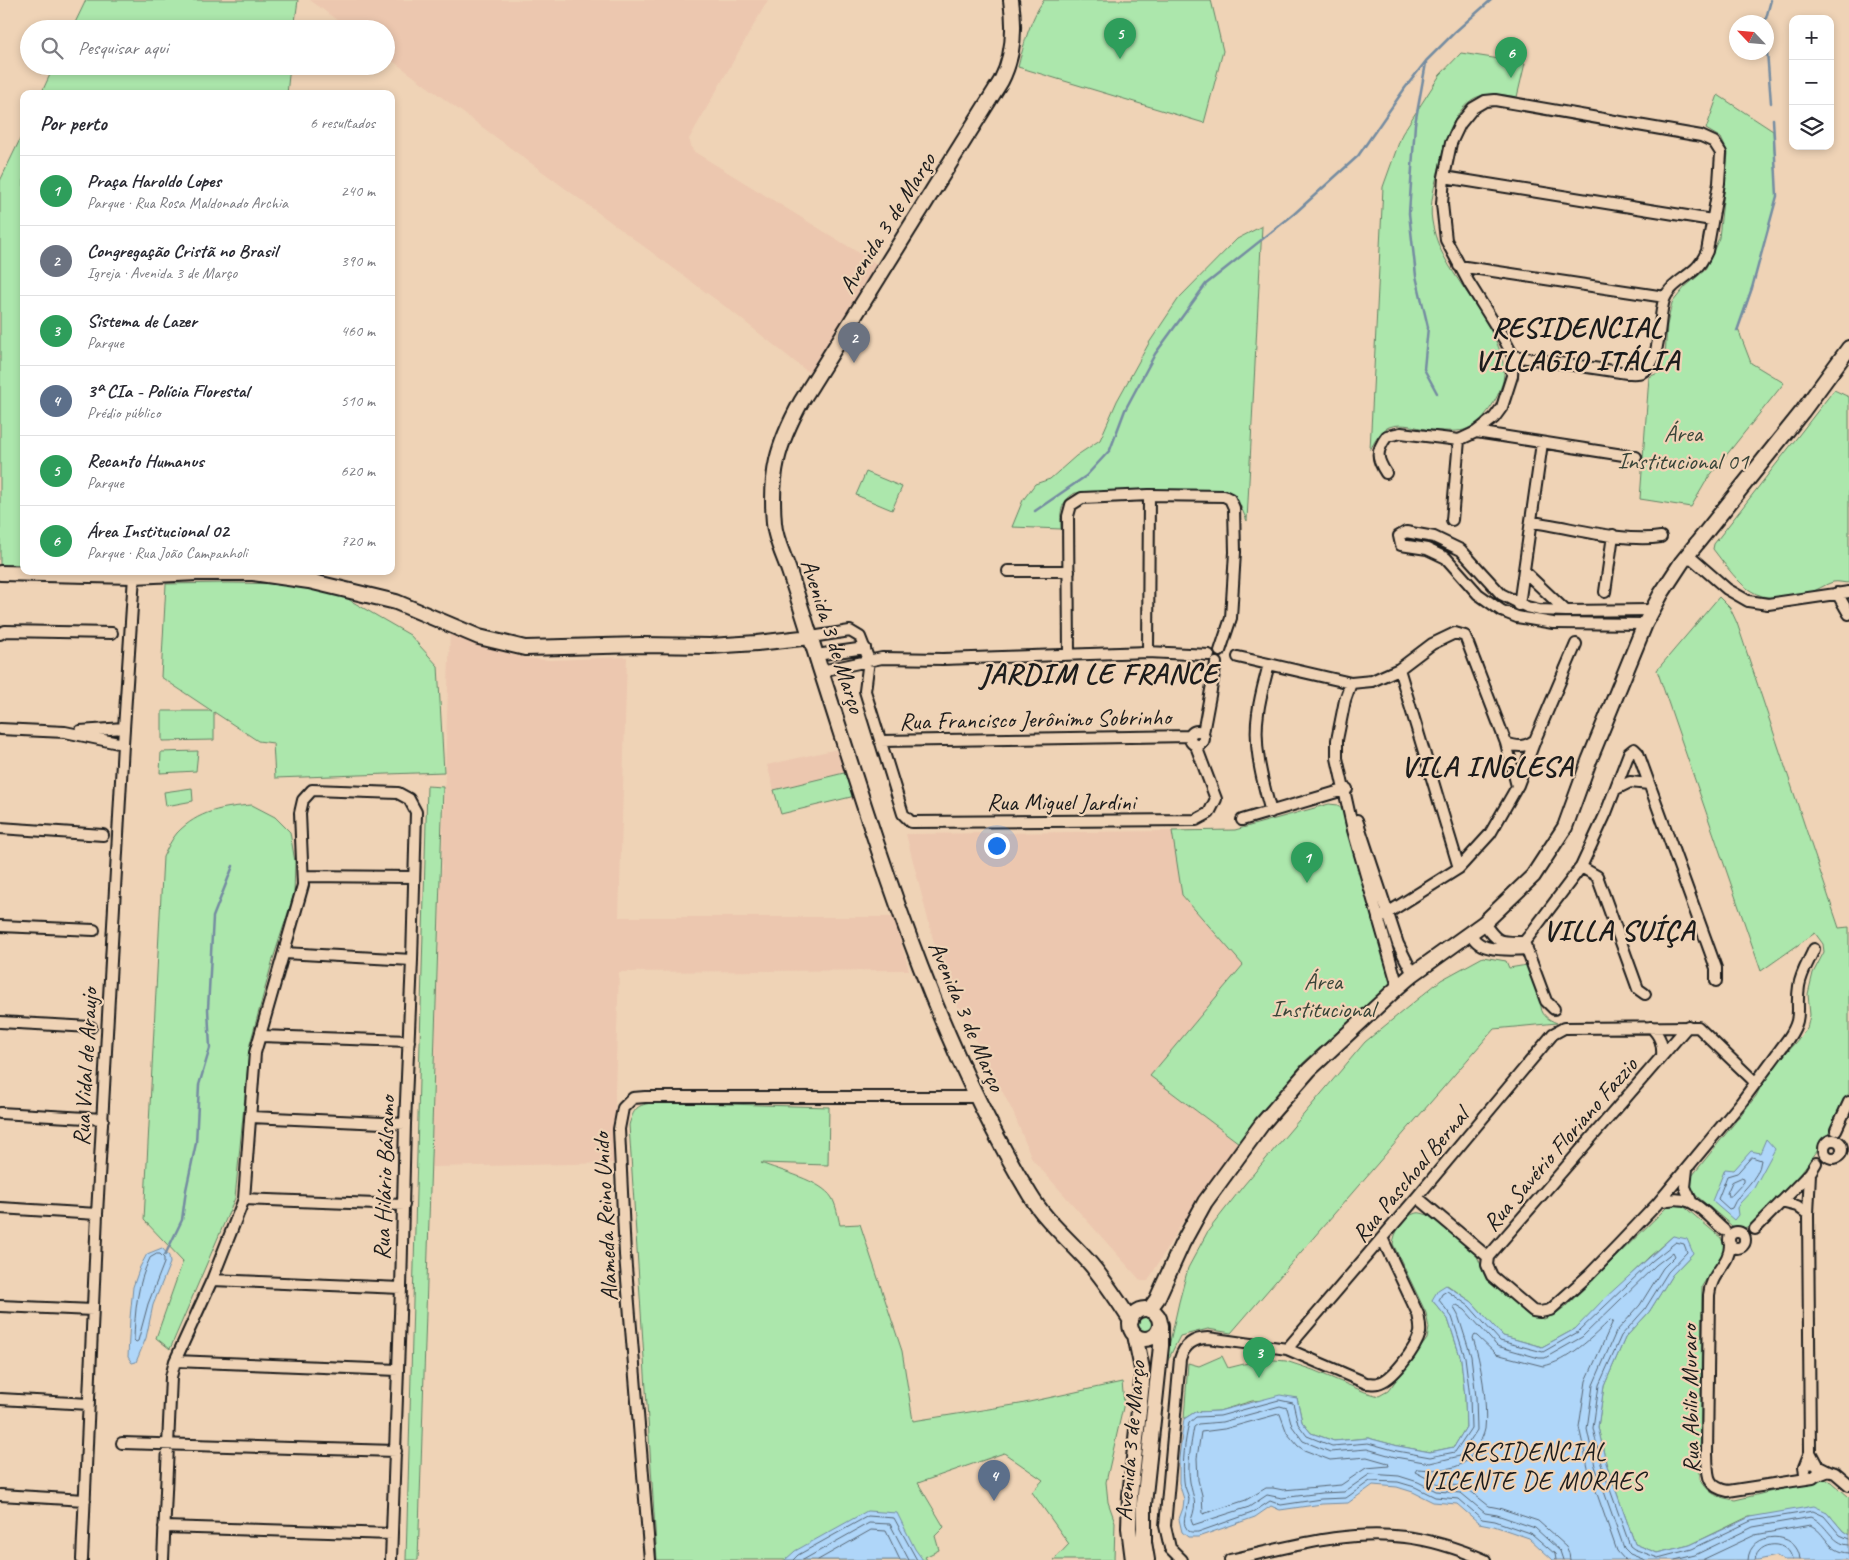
<!DOCTYPE html>
<html lang="pt">
<meta charset="utf-8">
<style>
:root{--surface:#fff;--page:#f7f7f7;--text:#2b2b33;--muted:#7c7c81;--line:#e1e1e2;--accent:#d1495b}
body{margin:0;font-family:Caveat,sans-serif;background:var(--page);color:var(--text)}
.controls{position:absolute;right:15px;top:15px;display:grid;overflow:hidden;border-radius:10px;box-shadow:0 2px 8px #0003}
.controls button{width:45px;height:45px;display:grid;place-items:center;padding:0;border:0;border-bottom:1px solid var(--line);background:var(--surface);color:var(--text);font:25px sans-serif}
.compass{position:absolute;left:1729px;top:15px;width:45px;height:45px;border-radius:50%;background:var(--surface);box-shadow:0 2px 8px #0003;rotate:296deg}
.you{position:absolute;left:996px;top:845px;width:18px;height:18px;margin:-12px;border:4px solid #fff;border-radius:50%;background:#1a73e8;box-shadow:0 0 0 8px #1a73e833}
.badge{display:grid;place-items:center;width:32px;height:32px;border-radius:50%;background:var(--accent);color:#fff;font-size:16px;font-weight:700}
.pin{position:absolute;translate:-50% -41px;filter:drop-shadow(0 1px 2px #0008)}
.pin::after{content:'';position:absolute;top:26px;width:18px;height:15px;background:inherit;clip-path:polygon(0 0,100% 0,50% 100%)}
.list{margin:0;padding:0;list-style:none}
h2{display:flex;justify-content:space-between;align-items:center;height:65px;margin:0;padding:0 20px;font-size:21px}
h2 small{font-size:16px;font-weight:400;color:var(--muted)}
.list li{display:grid;grid-template-columns:32px 1fr auto;gap:15px;align-items:center;box-sizing:border-box;height:70px;padding:0 20px;border-top:1px solid var(--line)}
.list b{display:block;font-size:19px;white-space:nowrap}
.list p{margin:0;font-size:16px;white-space:nowrap;color:var(--muted)}
.list em{font-size:16px;font-style:normal;color:var(--muted)}
.icon{flex:none;width:28px;height:28px;fill:none;stroke:currentColor;stroke-width:2;stroke-linecap:round;stroke-linejoin:round}
.map{position:relative;flex:none;width:1849px;height:1560px;overflow:hidden}
.search{position:absolute;background:var(--surface);box-shadow:0 2px 8px #0003;left:20px;top:20px;width:375px;height:55px;display:flex;align-items:center;gap:12px;box-sizing:border-box;padding:0 18px;border-radius:28px;color:var(--muted);font-size:19px}
.panel{position:absolute;background:var(--surface);box-shadow:0 2px 8px #0003;left:20px;top:90px;width:375px;height:485px;border-radius:10px}
.map>svg:first-child{display:block}
</style>
<div class="map">
<svg width="1849" height="1560" viewBox="0 0 1849 1560">
<rect width="100%" height="100%" fill="#efd3b6"/>
<filter id="ink" filterUnits="userSpaceOnUse"><feTurbulence type="fractalNoise" baseFrequency=".02" numOctaves="2"/><feDisplacementMap in="SourceGraphic" scale="10" xChannelSelector="R" yChannelSelector="G"/><feConvolveMatrix kernelMatrix="1 2 1 2 8 2 1 2 1" color-interpolation-filters="sRGB"/></filter>
<g filter="url(#ink)">
<!-- built -->
<path fill="#ecc7af" d="M310,0H768L689,139L693,151L877,264L809,373L730,310L386,56V29H349Z
M450,631L495,649L524,658L550,660L627,657L619,917H894L909,970L619,972L615,1090L616,1163L431,1167Z
M842,748L848,772L774,790L767,765Z
M1172,831L1182,895L1243,965L1150,1076L1239,1143L1180,1226L1148,1281H1141L1032,1159L1013,1112L943,978L906,834Z"/>
<!-- green -->
<path fill="#ace7ac" stroke="#648264" d="M86,0H298L294,29H72Z
M1044,0H1211L1223,51L1204,123L1018,67C1024,44 1030,19 1044,0Z
M1461,53L1525,63L1517,97C1482,91 1469,93 1452,125C1445,139 1442,154 1439,169C1435,183 1429,206 1432,221C1434,234 1439,248 1446,260C1462,290 1512,346 1503,381C1498,399 1484,423 1464,430C1456,432 1440,431 1430,430C1417,428 1403,422 1389,427C1380,431 1375,441 1370,450L1383,187L1402,134L1440,75Z
M54,66H290L287,94H41Z
M1718,95L1773,131L1777,196L1752,288L1738,329L1751,363L1784,383L1708,478L1691,507L1640,499L1649,377L1660,372L1665,357L1667,325L1672,303L1685,287L1705,270L1719,238L1728,153L1721,138L1706,129Z
M24,131V568L0,569V181Z
M1262,226L1247,521L1238,500L1223,490L1075,493C1060,502 1060,512 1061,529L1012,527L1023,500L1035,484L1050,479L1076,456L1100,440L1117,401L1149,343L1179,298L1237,239Z
M1834,390L1849,397V583C1844,583 1838,581 1833,582C1825,584 1817,591 1808,593C1754,608 1743,588 1713,549L1714,544Z
M866,472L902,487L892,510L856,495Z
M228,583L293,584L339,594L410,635L438,666L444,772L275,778L273,743L258,741L214,712V740L162,741V711H212L161,677L166,584Z
M1719,597L1730,608L1737,623L1839,928L1849,927V1093C1841,1105 1837,1118 1830,1131C1820,1151 1766,1219 1747,1227C1741,1229 1737,1228 1732,1226L1692,1192L1690,1183L1692,1176L1756,1096L1766,1076L1807,1029L1810,1015L1808,994L1813,973L1824,952L1823,944L1815,933L1761,971L1657,670Z
M198,751L196,771L160,773L161,752Z
M848,772L855,796L781,814L774,790Z
M427,786L443,787L418,1560H406Z
M192,788L193,801L166,806L164,792Z
M1329,804L1338,805L1343,811L1392,982L1303,1063L1239,1143L1150,1076L1243,965L1182,895L1172,831L1235,830Z
M252,805L275,817L290,832L295,862L294,894L273,959L250,1044L235,1198L170,1349L156,1338L183,1261L144,1220L163,857C167,849 171,840 177,833C198,811 223,807 252,805Z
M1483,957L1506,961L1509,968L1527,965L1541,1003C1540,1014 1547,1019 1557,1023L1494,1029L1231,1333L1208,1329L1180,1336L1164,1368L1179,1302L1188,1268L1208,1231L1244,1185L1365,1042L1441,980Z
M658,1102L829,1107L828,1165L761,1163C780,1171 821,1180 832,1198C836,1205 838,1216 840,1225L860,1224L902,1351L913,1421L1020,1404L1122,1382L1124,1403L1106,1482L1108,1502L1115,1522L1114,1560H1054L1069,1544L1032,1492L1043,1480L1004,1453L918,1483L944,1527L935,1536L939,1550L925,1557L927,1560H657L629,1125C635,1105 638,1105 658,1102Z
M1674,1204H1681L1721,1238L1724,1245L1723,1253L1702,1286L1700,1479C1710,1495 1717,1497 1735,1500L1824,1479L1832,1482L1849,1497V1535L1843,1531L1827,1512L1748,1517L1690,1545L1657,1553L1635,1544L1606,1463L1598,1427L1604,1386L1625,1338L1649,1312L1672,1275L1693,1253L1673,1236L1649,1257L1575,1329L1542,1347L1503,1336L1472,1302L1447,1285L1432,1300L1448,1319L1461,1359L1465,1397L1466,1427L1454,1447L1430,1452L1398,1446L1368,1438L1334,1441L1311,1433L1302,1422L1297,1398L1252,1401L1219,1411L1195,1412L1184,1419L1188,1363L1199,1366L1222,1356L1228,1368L1264,1359L1286,1361L1313,1370L1365,1392L1379,1396L1388,1391L1427,1339L1429,1328L1426,1313L1393,1244C1394,1233 1403,1216 1416,1213C1420,1212 1424,1214 1428,1215L1476,1254L1488,1281L1533,1316L1544,1319L1554,1315L1566,1306L1667,1207Z
M1135 1325a10 10 0 1 1 20 0a10 10 0 1 1-20 0Z"/>
<!-- water -->
<path fill="#afd6f9" stroke="#748ca1" d="M1766,1139L1775,1149L1754,1188L1740,1203L1737,1208L1738,1215L1734,1220L1712,1201L1725,1169L1734,1170L1751,1151L1760,1153Z
M1673,1236L1687,1239L1693,1253L1672,1275L1649,1312L1625,1338L1604,1386L1598,1427L1606,1463L1635,1544L1657,1553L1690,1545L1750,1517L1814,1506L1827,1512L1843,1531L1849,1535V1560H1783L1777,1556L1758,1560H1553L1529,1538L1494,1526L1479,1523L1457,1504L1433,1502L1413,1492L1397,1487L1373,1485L1348,1503L1322,1504L1280,1510L1271,1506L1255,1517L1198,1537H1188L1182,1532L1179,1519L1183,1508L1184,1499L1179,1483V1458L1184,1419L1195,1412L1219,1411L1280,1395L1297,1398L1302,1422L1311,1433L1334,1441L1368,1438L1398,1446L1430,1452L1454,1447L1466,1427L1465,1397L1461,1359L1448,1319L1432,1300L1438,1290L1446,1285L1472,1302L1503,1336L1542,1347L1575,1329L1605,1298Z
M162,1248L169,1256L170,1263L153,1305L146,1338L136,1362L132,1363L128,1357L130,1318L133,1287L140,1267L147,1254Z
M867,1511L897,1513L915,1549L923,1560H785L795,1551Z"/>
<g fill="none" stroke-linecap="round" stroke-linejoin="round">
<!-- shore -->
<path stroke="#576674" stroke-width="1" d="M1752,1157L1761,1160C1759,1181 1739,1190 1732,1208L1729,1209L1718,1199L1727,1176L1737,1173Z
M1741,1178L1744,1179V1182L1731,1196H1728L1727,1193L1732,1182Z
M157,1254H160L164,1258V1263L148,1304L138,1341L136,1342L134,1340C135,1311 137,1284 150,1258Z
M1280,1414L1287,1433L1298,1446L1304,1450L1330,1460L1367,1457L1388,1463L1389,1466L1366,1468L1341,1485L1283,1490L1273,1488H1266L1246,1500L1203,1514L1202,1495L1198,1480L1197,1458L1201,1432L1224,1429Z
M793,1560L798,1555L868,1516L894,1518L917,1560
M803,1560L869,1523L890,1524L909,1560
M818,1560L871,1530L886,1531L900,1560
M1556,1560L1555,1554L1532,1534L1495,1521L1482,1519L1459,1499L1435,1497L1415,1487L1398,1482L1370,1481L1346,1498L1321,1499L1281,1505L1270,1501L1252,1513L1198,1532C1194,1532 1189,1533 1187,1529C1180,1521 1189,1509 1189,1499C1188,1493 1184,1487 1184,1481C1182,1461 1185,1442 1189,1423L1196,1417L1220,1416L1279,1400L1293,1403L1298,1424L1307,1436L1332,1446L1368,1443L1397,1451L1430,1457L1455,1452L1471,1428L1470,1397L1465,1357L1452,1317L1439,1300L1442,1294L1447,1291L1469,1306L1500,1341L1543,1352L1578,1332L1652,1261L1676,1242L1684,1244L1687,1252L1668,1272L1645,1309L1621,1336L1599,1385L1593,1428L1601,1464L1630,1546L1634,1549L1658,1558L1692,1549L1751,1521L1813,1511L1824,1516L1840,1535L1849,1539
M1563,1560L1560,1551L1535,1528L1497,1515L1485,1513L1461,1493L1436,1491L1418,1482L1399,1476L1370,1474L1344,1492L1321,1493L1282,1498L1267,1495L1249,1507L1193,1525L1191,1520C1198,1501 1193,1499 1190,1482C1187,1464 1191,1444 1194,1427L1198,1424L1222,1422L1280,1406L1287,1408L1292,1426L1303,1441L1330,1452L1367,1449L1395,1457L1430,1463L1460,1456L1477,1430L1476,1397L1471,1356L1458,1315L1454,1308V1306L1457,1305L1465,1310L1497,1346L1539,1358H1545L1582,1337L1656,1265L1673,1252L1675,1256L1663,1268L1640,1305L1616,1332L1593,1385L1587,1429L1595,1466L1624,1548L1630,1554L1645,1560
M1570,1560L1569,1553L1566,1546L1538,1521L1499,1508L1489,1506L1464,1486L1438,1484L1415,1472L1417,1469C1430,1470 1453,1471 1465,1462C1473,1456 1483,1439 1485,1429C1488,1404 1481,1362 1473,1338L1475,1335L1477,1336L1496,1354L1543,1366C1567,1362 1594,1336 1610,1320L1613,1321L1586,1381L1579,1427L1588,1468L1617,1551L1625,1560
M1675,1560L1695,1555L1753,1527L1811,1517C1827,1523 1831,1544 1849,1545
M1702,1560L1755,1535L1810,1525C1826,1532 1827,1552 1849,1553
M1748,1560C1749,1530 1799,1529 1800,1560
M1755,1560C1757,1540 1791,1539 1792,1560"/>
<!-- stream -->
<path stroke="#748ca1" stroke-width="2.5" d="M1765,22L1771,0
M1766,38L1771,103
M1426,63L1415,124L1409,213L1416,276L1428,327L1424,369L1437,393
M1737,331L1752,288L1777,196L1773,119
M1035,511L1086,476L1110,450L1125,410L1155,354L1206,284L1294,214L1358,156L1405,88L1426,61L1455,32L1491,0
M165,1255L182,1220L186,1190L196,1143L199,1085L210,1048L208,1009L213,917L233,866"/>
<defs>
<path id="street" d="M1444,177L1712,220
M1459,266L1665,297
M1476,432L1636,457
M1386,473C1376,458 1376,451 1387,436L1401,433L1459,440L1476,432L1494,418L1502,407L1512,376L1513,356L1504,339L1469,283L1446,240L1442,204L1444,177L1451,143L1460,124L1473,108L1485,101L1495,100L1701,136L1714,142L1721,153L1719,183L1707,251C1704,258 1700,265 1694,270C1684,279 1668,287 1664,300C1658,318 1662,363 1642,372C1638,374 1631,373 1627,373L1513,356
M1452,520L1459,440
M1532,522C1570,527 1623,543 1661,537
M1688,555L1727,589L1748,601L1768,604L1849,592
M1008,571H1069
M1525,572L1566,611
M1605,592L1613,535
M1837,593L1849,614
M1519,605L1542,443
M1645,624L1553,623L1517,617L1502,611L1478,594L1446,558L1427,549L1401,545L1399,536L1406,532L1434,537L1461,550L1501,594L1527,607L1539,610L1566,611L1652,610
M0,634L5,631L112,633
M811,637L850,631L860,637L869,660L865,691L903,814L911,822L1196,820L1209,813L1216,799L1196,746
M1148,652L1149,495
M1069,654L1068,516L1071,505L1082,498L1149,495L1224,496L1230,499L1234,508L1235,552L1231,618L1220,651
M816,655L865,648
M1238,657L1351,683L1372,681L1399,669L1432,644L1455,633L1465,636L1506,743L1517,786
M1269,664C1265,680 1260,696 1258,713C1253,746 1262,780 1271,812
M1399,669L1459,868
M821,671L882,658L943,659L1148,652L1209,655
M1351,683L1345,700L1337,740V758L1353,830L1398,987
M0,729L65,732L123,744
M1190 738a7 7 0 1 1 14 0a7 7 0 1 1-14 0Z
M80,731L124,728
M1203,733L1216,663
M880,741L1190,736
M1506,743C1517,747 1525,748 1535,740
M1616,789L1630,782L1649,784
M1242,820L1347,789
M1357,820L1398,944L1413,974
M0,828L103,835
M1581,867L1597,876L1638,989L1645,994
M303,876L413,877
M1378,919L1459,868L1490,834L1518,785L1535,740L1576,644
M1484,923C1498,944 1500,942 1524,942L1529,936L1581,867L1606,813L1629,753L1634,749L1638,753L1716,968V981
M0,926L94,930
M1470,932C1472,935 1474,940 1477,942C1487,951 1514,950 1527,949
M1524,942L1546,1001L1554,1009
M284,953L412,960
M0,1022L91,1027
M1651,1027C1660,1036 1663,1044 1662,1056
M260,1036L409,1041
M0,1113L103,1119
M251,1117L405,1124
M1836,1130L1849,1102
M1824 1149a9 9 0 1 1 18 0a9 9 0 1 1-18 0Z
M1687,1169L1685,1187L1691,1201
M1810,1173L1808,1214L1810,1452
M1417,1197L1488,1257
M244,1199L404,1205
M1659,1202C1692,1192 1700,1209 1724,1230
M1781,1202L1797,1206L1808,1214
M0,1208L97,1214
M1755,1229L1810,1173L1816,1163
M1729 1240a8 8 0 1 1 16 0a8 8 0 1 1-16 0Z
M1730,1245C1730,1264 1711,1272 1709,1295L1707,1454C1708,1473 1705,1487 1728,1491L1813,1478
M1488,1257L1487,1265L1492,1276L1533,1311L1540,1312L1550,1310L1589,1275L1620,1243L1658,1203L1740,1104L1788,1039C1804,1016 1795,1011 1799,986C1801,973 1809,961 1814,949
M1488,1257L1688,1026
M212,1280L401,1288
M0,1306L93,1310
M1287,1349L1417,1197L1553,1034L1564,1028L1698,1027L1756,1083
M175,1361L398,1370
M0,1399L89,1404
M122,1443L396,1451
M1804,1467L1807,1464L1814,1463L1819,1468V1472L1813,1478L1805,1475L1804,1467L1810,1452L1817,1465L1829,1471L1816,1476
M1829,1471L1835,1473L1849,1485
M0,1495L85,1500
M164,1527L392,1534
M82,1560L97,1214L123,744L134,576
M163,1560L171,1377L175,1361L212,1280L244,1199L255,1053L303,885L300,813L303,800L312,790L398,793L409,799L416,812L412,960L405,1124L401,1288L391,1560
M650,1560L625,1255L619,1129L623,1108L633,1098L645,1097H975
M1182,1560L1170,1548L1165,1526L1180,1359C1184,1345 1194,1338 1208,1338L1287,1349L1366,1383C1370,1383 1374,1384 1378,1383C1393,1380 1416,1348 1420,1333C1421,1327 1419,1320 1418,1314L1382,1238
M1230,1560C1287,1548 1346,1529 1405,1537C1433,1540 1459,1549 1485,1560"/>
<path id="secondary" d="M1011,0C1015,27 1014,56 1001,81L801,402C777,446 770,473 774,523C775,539 784,556 789,571C800,603 810,636 820,668C878,848 931,1032 1030,1195C1045,1220 1067,1238 1087,1260C1104,1279 1117,1299 1131,1321
M0,573L134,576L197,573H253L309,581L396,602L479,637L525,648L642,645L710,646L757,643L811,637
M1130 1324a15 15 0 1 1 30 0a15 15 0 1 1-30 0Z
M1149,1310L1157,1299L1182,1244L1205,1202L1262,1124L1309,1070L1398,987L1413,974L1484,923L1533,876L1565,827L1589,761L1645,624L1661,594L1682,562L1802,412L1849,348
M1133,1560L1129,1528L1130,1496L1142,1382V1369L1135,1335
M1147,1560L1144,1542V1504L1161,1346V1325"/>
</defs>
<!-- street casing -->
<use href="#street" stroke="#1c1c1c" stroke-width="14"/>
<!-- secondary casing -->
<use href="#secondary" stroke="#1c1c1c" stroke-width="18"/>
<!-- street -->
<use href="#street" stroke="#efd3b6" stroke-width="10"/>
<!-- secondary -->
<use href="#secondary" stroke="#efd3b6" stroke-width="14"/>
</g>
</g>
<g text-anchor="middle" dominant-baseline="central" stroke-width="4.5" stroke-linejoin="round" paint-order="stroke">
<!-- street labels -->
<g font-size="24" fill="#1c1c1c" stroke="#efd3b6">
<text transform="translate(887 223) rotate(-58)">Avenida 3 de Março</text>
<text transform="translate(833 636) rotate(72)">Avenida 3 de Março</text>
<text transform="translate(1035 719) rotate(-1)">Rua Francisco Jerônimo Sobrinho</text>
<text x="1061" y="802">Rua Miguel Jardini</text>
<text transform="translate(967 1016) rotate(67)">Avenida 3 de Março</text>
<text transform="translate(85 1067) rotate(-87)">Rua Vidal de Araujo</text>
<text transform="translate(1560 1144) rotate(-49)">Rua Savério Floriano Fazzio</text>
<text transform="translate(1410 1175) rotate(-50)">Rua Paschoal Bernal</text>
<text transform="translate(384 1178) rotate(-88)">Rua Hilário Bálsamo</text>
<text transform="translate(605 1217) rotate(-93)">Alameda Reino Unido</text>
<text transform="translate(1690 1399) rotate(-91)">Rua Abilio Muraro</text>
<text transform="translate(1130 1441) rotate(-85)">Avenida 3 de Março</text>
</g>
<!-- park labels -->
<g font-size="24" fill="#394539" stroke="#efd3b6">
<text x="1683" y="433">Área<tspan x="1683" dy="28">Institucional 01</tspan></text>
<text x="1323" y="981">Área<tspan x="1323" dy="28">Institucional</tspan></text>
</g>
<!-- neighbourhood labels -->
<g font-size="25" letter-spacing="1" fill="#1c1c1c" stroke="#efd3b6">
<text x="1533" y="1452">RESIDENCIAL<tspan x="1533" dy="29">VICENTE DE MORAES</tspan></text>
</g>
<!-- district labels -->
<g font-size="29" font-weight="bold" letter-spacing="1" fill="#1c1c1c" stroke="#efd3b6">
<text x="1577" y="327">RESIDENCIAL<tspan x="1577" dy="33">VILLAGIO ITÁLIA</tspan></text>
<text x="1099" y="673">JARDIM LE FRANCE</text>
<text x="1487" y="766">VILA INGLESA</text>
<text x="1619" y="930">VILLA SUÍÇA</text>
</g>
</g>
</svg>
<div class="controls">
<button>+</button>
<button>−</button>
<button><svg class="icon" aria-label="layers" viewBox="0 0 24 24"><path d="M12 4l9 5-9 5-9-5zM3 14l9 5 9-5"/></svg></button>
</div>
<svg class="compass" viewBox="-18 -18 36 36"><path d="M0-13l5 13h-10z" fill="#e53935"/><path d="M0 13l5-13h-10z" fill="#7c7c81"/></svg>
<div class="you"></div>
<div class="pin badge" style="left:1307px;top:883px;background:#2e9e5b">1</div>
<div class="pin badge" style="left:854px;top:363px;background:#6b7280">2</div>
<div class="pin badge" style="left:1259px;top:1378px;background:#2e9e5b">3</div>
<div class="pin badge" style="left:994px;top:1501px;background:#5c6f8a">4</div>
<div class="pin badge" style="left:1120px;top:59px;background:#2e9e5b">5</div>
<div class="pin badge" style="left:1511px;top:78px;background:#2e9e5b">6</div>
<div class="search"><svg class="icon" aria-label="search" viewBox="0 0 24 24"><circle cx="10" cy="10" r="6"/><path d="M15 15l6 6"/></svg>Pesquisar aqui</div>
<section class="panel">
<h2>Por perto<small>6 resultados</small></h2>
<ul class="list">
<li><span class="badge" style="background:#2e9e5b">1</span><div><b>Praça Haroldo Lopes</b><p>Parque · Rua Rosa Maldonado Archia</p></div><em>240 m</em></li>
<li><span class="badge" style="background:#6b7280">2</span><div><b>Congregação Cristã no Brasil</b><p>Igreja · Avenida 3 de Março</p></div><em>390 m</em></li>
<li><span class="badge" style="background:#2e9e5b">3</span><div><b>Sistema de Lazer</b><p>Parque</p></div><em>460 m</em></li>
<li><span class="badge" style="background:#5c6f8a">4</span><div><b>3ª CIa - Polícia Florestal</b><p>Prédio público</p></div><em>510 m</em></li>
<li><span class="badge" style="background:#2e9e5b">5</span><div><b>Recanto Humanus</b><p>Parque</p></div><em>620 m</em></li>
<li><span class="badge" style="background:#2e9e5b">6</span><div><b>Área Institucional 02</b><p>Parque · Rua João Campanholi</p></div><em>720 m</em></li>
</ul>
</section>
</div>
